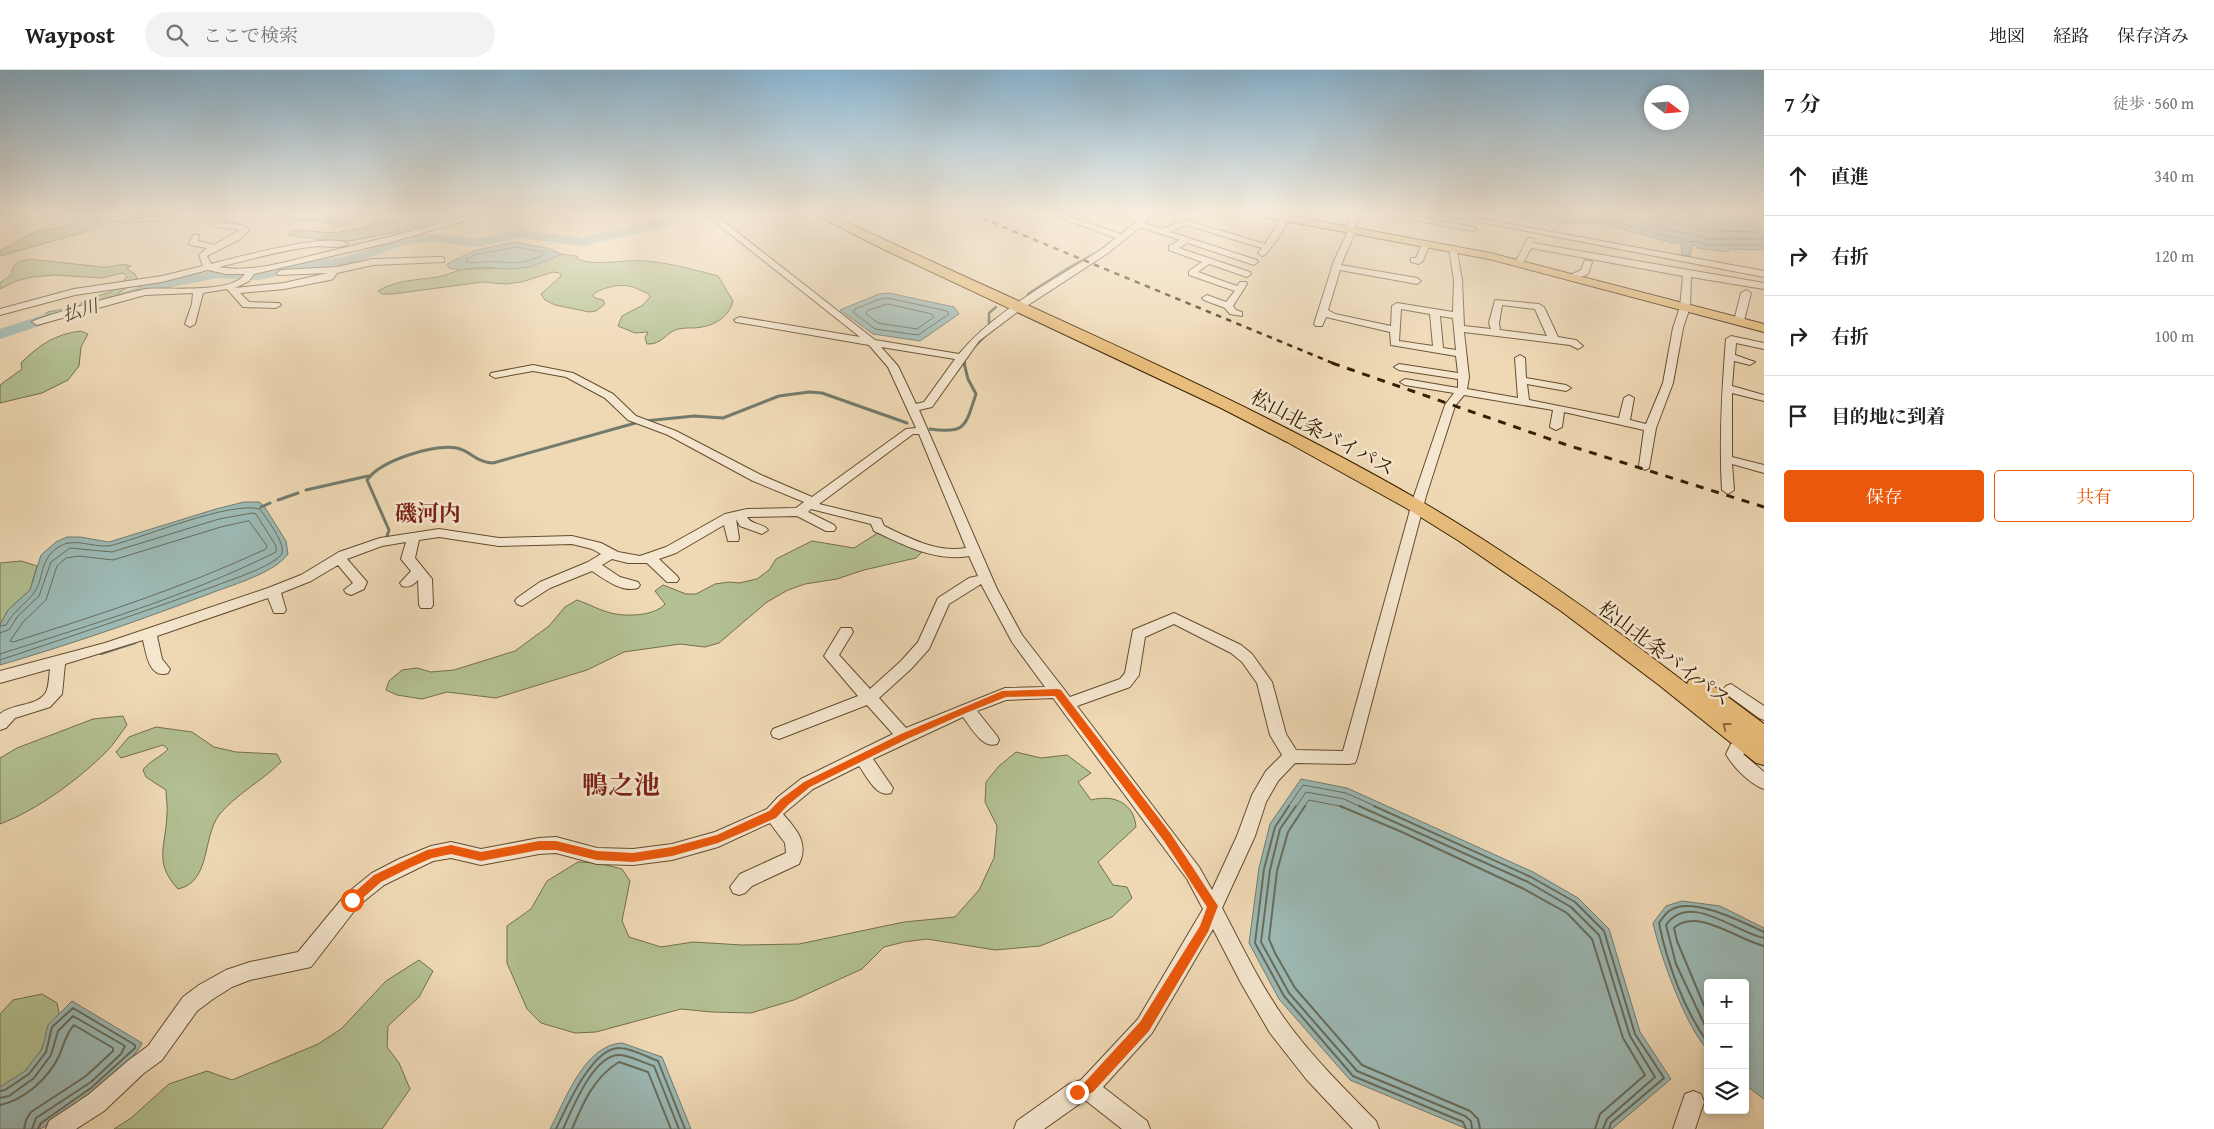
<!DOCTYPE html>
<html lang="ja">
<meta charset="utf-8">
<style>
:root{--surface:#fff;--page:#f2f2f2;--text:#202124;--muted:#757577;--line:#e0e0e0;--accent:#ea580c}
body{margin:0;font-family:"Gentium Book Plus","Noto Serif JP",serif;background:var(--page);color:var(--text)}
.controls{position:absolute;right:15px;bottom:15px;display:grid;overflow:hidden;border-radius:5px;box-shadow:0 2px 8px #0003}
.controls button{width:45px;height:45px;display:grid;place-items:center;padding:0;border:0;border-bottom:1px solid var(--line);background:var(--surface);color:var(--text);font:25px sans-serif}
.compass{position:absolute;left:1644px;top:15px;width:45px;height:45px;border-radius:50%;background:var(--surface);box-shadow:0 2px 8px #0003;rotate:106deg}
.stop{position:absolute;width:15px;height:15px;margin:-11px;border:4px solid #ea580c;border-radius:50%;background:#fff}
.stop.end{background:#ea580c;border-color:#fff;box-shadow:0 1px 5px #0008}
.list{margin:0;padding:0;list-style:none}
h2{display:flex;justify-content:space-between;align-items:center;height:65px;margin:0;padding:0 20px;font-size:21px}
h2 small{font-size:16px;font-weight:400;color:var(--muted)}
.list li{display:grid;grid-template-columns:32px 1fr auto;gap:15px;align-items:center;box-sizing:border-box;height:80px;padding:0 20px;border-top:1px solid var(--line)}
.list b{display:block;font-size:19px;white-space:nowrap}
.list em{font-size:16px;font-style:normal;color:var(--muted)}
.actions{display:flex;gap:10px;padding:15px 20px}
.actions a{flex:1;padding:11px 0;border:1px solid var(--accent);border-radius:5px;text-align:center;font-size:18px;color:var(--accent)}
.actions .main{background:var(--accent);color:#fff}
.icon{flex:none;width:28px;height:28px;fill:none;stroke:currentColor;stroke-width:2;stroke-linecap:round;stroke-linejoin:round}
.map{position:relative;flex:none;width:1764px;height:1059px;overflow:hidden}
header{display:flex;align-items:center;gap:30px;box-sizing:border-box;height:70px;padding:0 25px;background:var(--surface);border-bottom:1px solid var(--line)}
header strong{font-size:24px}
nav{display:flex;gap:28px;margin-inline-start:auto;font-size:18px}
.search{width:350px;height:45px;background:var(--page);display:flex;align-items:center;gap:12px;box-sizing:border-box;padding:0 18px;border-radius:28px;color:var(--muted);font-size:19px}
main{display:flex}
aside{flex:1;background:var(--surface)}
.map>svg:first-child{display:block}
</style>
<header>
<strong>Waypost</strong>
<div class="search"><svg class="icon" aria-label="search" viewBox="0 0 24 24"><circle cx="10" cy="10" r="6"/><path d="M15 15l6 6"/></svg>ここで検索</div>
<nav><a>地図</a><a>経路</a><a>保存済み</a></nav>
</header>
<main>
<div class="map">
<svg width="1764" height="1059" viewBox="0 0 1764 1059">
<rect width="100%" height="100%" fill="#efd9b5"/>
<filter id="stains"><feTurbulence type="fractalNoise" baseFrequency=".004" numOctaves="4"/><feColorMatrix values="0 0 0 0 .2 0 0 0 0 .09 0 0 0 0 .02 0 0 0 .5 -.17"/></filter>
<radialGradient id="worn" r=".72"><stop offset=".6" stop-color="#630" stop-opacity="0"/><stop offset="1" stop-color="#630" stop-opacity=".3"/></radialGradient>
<!-- green -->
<path fill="#b3c092" stroke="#746f49" d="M43,144H99L98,151L107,154L102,157L0,186V180C13,176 22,167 35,162C49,158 68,159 79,147Z
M270,144H380C371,148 357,148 352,151C346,154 345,156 337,157C324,148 309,152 294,150C286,149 278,148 270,147Z
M431,144H443L422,155L406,160L350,171L322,170L288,165L290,162L297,160L334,163L365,158L374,151L404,152L418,149Z
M562,184L577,186L578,189C593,197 626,189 646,191C670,193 695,200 718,206L733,231C730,245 716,255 702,257C694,259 686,257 678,259C665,263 662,275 647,274L645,268L648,262L635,263L618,256L622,246L643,235L650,227L649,224C642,221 635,217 629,216C619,214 599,218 593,225L595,228L603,230L605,234L596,241L589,242L555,235L545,230L541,224L561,206L560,203L553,202L522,212L505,214L482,212L393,224H382L378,221C396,210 417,210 438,207C448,205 458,199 468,199C506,198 525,201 562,184Z
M29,189L102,197C112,198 122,192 131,196L127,199L135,204L138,211L113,226L135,220L141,215L154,214L46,246L44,245L48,242L79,236L84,230L111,222L127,207L123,203L101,208L55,205L32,207L16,211L0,219V213L11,205L13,197L19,192Z
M81,261L88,264L81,277L79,296L68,310L42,323L0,333V315L22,299L21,293C39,275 55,264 81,261Z
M888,461L921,476L922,482L916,488L864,500L837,509L805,514L788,520L767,532L719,573L705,577L680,574L624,582L587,600L496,628L447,622L422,629L397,625L386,620L389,611L402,600L417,598L431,602L454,600L515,581L549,556L565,537L577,530C589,534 601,541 611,543C626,547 655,546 665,534L655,521L663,515L686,524H696L715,514L729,512L739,513L757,509L769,500L776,489L812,471L854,478L876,464Z
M21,491L37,496L30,520L8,540L0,555V493Z
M123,646L127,655C120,664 114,674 106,682C78,710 37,740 0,754V688L17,678L93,649Z
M156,657L192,662L214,677L236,682L277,684L281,692C263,710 234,726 219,745C202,768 211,812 178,819C153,792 166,776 167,744C168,737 166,728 166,720L146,707L143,700C149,691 161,687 168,679L163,675L121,688L116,682L129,667Z
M1016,682L1041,688L1067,685L1091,703L1078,712L1091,730C1114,724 1134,733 1136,757L1098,792L1113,815L1127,817L1132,828L1112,847L1040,876L995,880L927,869L904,872L884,877L862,899L794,930L751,943L712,942L681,939L596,962L575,963L541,953L527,939L507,893V856L531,839L547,811L578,792L598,793L622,799L630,811L622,851L629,867L661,877L693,872L742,875L799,874L904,852L955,847L979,820L994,788L997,756L985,732L986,712L999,696Z
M419,890L433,901L419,927L388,956L387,977L399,993L410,1019L382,1059H114L131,1048L169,1014L207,1001L232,1010L318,974L341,959L386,911Z
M42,924L57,933L59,944C43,959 49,960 42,978C36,994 16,1011 0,1017V944L13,930Z"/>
<!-- water -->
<path fill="#9cb9b5" stroke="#737b6d" d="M1494,144H1764V180L1729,179L1728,182L1697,178V176L1692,175L1690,186L1682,185L1681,173L1676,172V174L1604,154L1547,153Z
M514,172L547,178L562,184L530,197L510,199L481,197L460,200L449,198L447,194L473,181Z
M889,223L954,237L959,244L920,271L873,264L840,240L879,224Z
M244,432H259L264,436L286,471L288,484C274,503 235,514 214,522C144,549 72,574 0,595V555L8,540L30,520L41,485L56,472L67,467H80L109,472L216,439Z
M1301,709L1347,718L1533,802L1578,828L1609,859L1640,962L1671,1009L1612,1059H1467L1350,1010L1279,929L1249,873L1259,798L1270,754Z
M1682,831L1720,836L1764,858V1029L1745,1015V913H1708V980C1686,958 1660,885 1653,853L1666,836Z
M72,931L142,973C137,990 57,1055 39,1059C27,1059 12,1059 0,1059V1017L25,1001L42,979L48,955Z
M622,973L662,987L691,1059H550C565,1031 584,975 622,973Z"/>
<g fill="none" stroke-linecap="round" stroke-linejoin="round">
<!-- shore-far1 -->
<path stroke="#696c5a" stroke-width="1" d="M1519,144L1548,148L1605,149L1673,168H1682L1687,172L1697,171L1707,175H1764
M1612,144L1673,161L1699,165L1706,169H1764
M1640,144L1708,161L1764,162
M517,177L542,182L543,185C517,198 507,190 481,192C475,192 472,194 466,192L467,189L474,185Z
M888,228L947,241L949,244L918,265L875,259L853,242L855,239L880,229Z
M888,234L932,244L934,247L917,259L878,253L866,244L867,241Z
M249,451L267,476L266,479C184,517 99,545 13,572L10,571L23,552L46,530L57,496L66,488L79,486L113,490L221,457Z
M0,556L6,555C14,540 24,536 33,524C45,509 38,492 57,478C74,465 95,480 113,475C147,466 230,431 260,439C266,448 288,476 281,485C271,497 230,510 215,516C144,542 72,566 0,590
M0,563L10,559L17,547L39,526L51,492L70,478L112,482L219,449L252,443L256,444L276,476V482C188,526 93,554 0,584
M1288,737L1303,715L1346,723L1377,737
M1296,737L1306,722L1344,729L1361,737
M1304,737L1309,730L1344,737"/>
<!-- shore -->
<path stroke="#696c5a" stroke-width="2" d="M1289,736L1275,757L1264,799L1255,873L1284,926L1353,1006L1463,1052L1466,1059
M1296,736L1280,759L1270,800L1261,872L1289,923L1357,1001L1465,1046L1471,1051L1472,1059
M1305,736L1288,762L1277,801L1269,869L1275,883L1295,918L1362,995L1470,1041L1478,1049L1480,1059
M1340,736L1402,762L1524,819L1567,843L1592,869L1623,968L1645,1005L1600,1044L1595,1059
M1359,736L1528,812L1571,837L1599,865L1630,966L1655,1007L1607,1049L1603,1059
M1374,736L1531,807L1575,832L1604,861L1635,964L1664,1008L1611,1053L1609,1059
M1708,945L1677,871L1674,858C1697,837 1738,870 1764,876
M1708,962L1676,894L1666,855C1690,821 1736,863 1764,868
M1708,973C1684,940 1667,893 1659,853C1662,849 1665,844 1669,841C1691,825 1742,852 1764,862
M0,1021L5,1020L29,1004L46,982L52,957L73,938L135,975V978L91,1018L41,1053L38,1059
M0,1028L9,1026L34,1008L51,985L58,961L73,946L125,976L121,984L91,1012L36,1048L32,1059
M0,1035C24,1030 48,1009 59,986C64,975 65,965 74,955L113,978V981L86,1006L31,1042L26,1050L24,1059
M556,1059C566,1038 593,975 621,978C633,979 647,987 658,991L685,1059
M563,1059C572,1040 594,982 621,985C631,986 644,993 654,996L679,1059
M572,1059C583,1033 594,1007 619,992L648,1002L671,1059"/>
<!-- stream-far2 -->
<path stroke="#737b6d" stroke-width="2.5" d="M1028,224L1068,198L1098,182L1146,144
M989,253V243L996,237
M972,279L987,264
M964,291L965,294"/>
<!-- stream-far1 -->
<path stroke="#737b6d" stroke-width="3" d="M645,351L694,346L723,348L779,326L809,322L822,323L907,353
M930,359C967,364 965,356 976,324L968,309L964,293
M306,420L368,406
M278,430L298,423
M261,437L270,433
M386,469L389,460L367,410C381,390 434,374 457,378C471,381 475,392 493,393L639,352"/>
<!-- stream -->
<path stroke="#737b6d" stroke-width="4" d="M101,583L135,572"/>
<!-- river -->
<path fill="#9cb9b5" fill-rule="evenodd" d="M677,144H694L676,154L582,176L521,168L475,177L439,172L411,173L347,195L306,199L259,210L217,208L158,220L118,232L113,231L111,228L113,225L156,212L217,200L259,202L306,191L345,187L409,165L439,164L475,169L521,160L582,168Z
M61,239L66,241L69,244L66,247L0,269V259Z"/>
<defs>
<path id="minor" d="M109,144L141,148L176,144H203L199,146L141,152L114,151Z
M220,144H228L223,153L243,155L249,160L240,169L207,186L211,194C235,188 331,161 348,174C341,179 327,176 318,176C285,179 252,189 219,197C251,203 284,192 314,185C368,172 422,159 475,144H488L388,173L254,204L249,211L235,218L284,213L328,203L278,205L277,203L281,200L337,197L373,189L441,187L444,188V192L373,195L337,203L333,209L330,210L284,219L240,223L249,232L279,233L281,235L276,238L243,237L227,219L203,223L195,254L190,257L185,254L192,234L193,223L145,225L37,255L32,252C38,247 133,221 146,219C168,217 232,224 245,204H226L208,200L162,212L75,225L0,245V239L74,219L162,206L203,196L199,185L207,178L190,175L189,173L193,165H199L198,171L214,175L240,160L215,157L214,155Z
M705,144H714L875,270L959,284C995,240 1055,210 1102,179L1116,168L1050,144H1062L1121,164L1146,144H1155L1144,153L1162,159L1185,150L1265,174L1282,146H1288L1289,148L1281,164L1265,185L1262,186L1258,183L1262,178L1186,155L1170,162L1257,190L1258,192L1254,195L1188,173L1179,178L1250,202L1251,204L1247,207L1209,194L1198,202L1237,216L1240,212H1246L1247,214L1233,236L1236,240L1242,242V246L1230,244L1225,238L1204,230L1202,228L1207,225L1226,232L1235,221L1189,205V201L1202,192L1169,180V176L1180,170L1140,157L1108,183L1016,243L979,271L932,337L919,340L997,519L1022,565L1070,627L1120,609L1125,603L1133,560L1174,543L1241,575L1252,584L1272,612L1286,664L1296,680L1343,681L1414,426L1445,335L1454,323L1405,315L1400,312L1405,309L1458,318V309L1399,300L1394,297L1399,294L1458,303L1456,286L1391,275L1390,262L1326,247L1322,256H1316L1314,254L1334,191L1348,161L1346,159L1351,144H1359L1354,158L1356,160L1341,195L1417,208L1421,211L1417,214L1340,200L1328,240L1335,244L1391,256L1392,236L1397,233L1453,242L1454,210L1449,178L1456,176L1462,210L1464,256L1491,259L1489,253L1495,230L1539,234L1544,237L1558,267L1576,270L1583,276L1578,279L1570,275L1464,262L1469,307L1467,319L1518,328L1515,288L1520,285L1525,288L1526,308L1566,315L1571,318L1566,321L1527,314L1529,330L1619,348L1624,328L1629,325L1634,328L1630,350L1646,354L1663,313L1673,258L1680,237L1683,206L1531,178L1522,195H1516L1515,193L1528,168H1534L1533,173L1764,213V219L1691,207L1690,237L1683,258L1673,313L1656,358L1649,398L1645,400L1639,396L1644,360L1564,342L1562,357L1556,360L1550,357L1553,340L1464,325L1455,336L1426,426L1357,688L1355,693L1349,694L1295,693L1278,711L1266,732L1255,766L1222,838C1242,876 1260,914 1284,948C1311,986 1344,1018 1376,1051L1379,1059H1353L1307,1010L1270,963L1241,913L1213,859L1152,963L1103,1017L1147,1051L1150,1059H1122L1085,1030L1044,1059H1014L1017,1051L1069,1014L1081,1010L1138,949L1203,839L1187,809L1053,628L1006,630L977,641L997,666L999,670L997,674C982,679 971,657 963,647L873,689L893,718L891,723C876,728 867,706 859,696L813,719L783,744C797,760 809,773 799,794L752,816L745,823L739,825L733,823L730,817L740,804L786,783L785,773L770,753L718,777L672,790L633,795L597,794L556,783L539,784L481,795L451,788L433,791L384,815L358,836L311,897L250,910L232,917L213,929L197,941L162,990L143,1004L104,1041L76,1059H46L49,1051L88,1025L129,990L148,976L183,927L199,915L226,900L250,892L298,882L346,824L372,803L399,789L431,776L451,772L481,779L539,768L556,767L597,778L633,779L672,774L715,762L767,739L778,727L801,709L893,664L867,635L779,669L773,667L771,663L773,659L858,626L824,586L841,558H851L853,562L839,585L870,619L901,591L918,572L938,528L969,508L978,506L969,486C935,492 904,475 874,461L871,454L811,439L808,442L834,455L836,458L834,461H826L797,446L747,447C751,455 763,453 768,460L762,464L740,456L736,449L739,468L738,471H728L724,455L676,483L659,489L677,506L679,509L677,512H667L647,493H628L612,489L602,495L620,507L638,512L640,515L638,518C622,523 604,509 592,501L550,518L522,536L517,534L515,531L517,528L540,512L588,492L601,484L592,479L572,474L499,476L439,467L419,470L415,488L432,509L433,535L431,538H421L419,535L418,510C413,515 410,518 402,516L400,513L411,501L401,489L406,472L382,476L347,489L367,512L364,519L351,525L346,523L344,520L353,513L338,495L311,511L281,523L286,540L284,543H274L268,528L157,566L162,589L170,599L168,603C149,609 146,583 143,570L65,594L62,624L50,637L15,648L6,658L0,660V644C12,633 38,637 46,622C49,617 49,605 50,599L0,613V601L105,573L268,518L301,505L339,482L380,468L439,459L499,468L572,466L601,473L618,482L640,486L666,477L725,444L747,439L796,438L804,432L753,411L668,365L628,350L605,328L566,307L533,301L495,308L490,305L491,303L533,295L573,303L613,324L636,346L676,361L761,405L812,427L906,359L916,358L888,297L869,275L736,252L734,250L739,247L860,267ZM1502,235L1535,239L1547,266L1500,260L1499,253ZM1401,239L1430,244L1433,276L1399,271ZM1440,246L1453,248L1456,280L1443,278ZM881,277L955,289L924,332L916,334L898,296ZM913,364H919L966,478C936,483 910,468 884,456L881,449L819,434ZM981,514L1012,572L1045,617L1005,618L906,658L879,628L911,599L929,579L949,534ZM1174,554L1231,583L1242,592L1257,613L1270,665L1282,685L1266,701L1252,725L1237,766L1212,820L1199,797L1077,636L1130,617L1139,605L1145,567Z
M1384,144H1402L1473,157L1477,159L1473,161Z
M1438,144H1455L1764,201V207Z
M1423,171L1430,173L1423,191L1419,194L1411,192V188H1416Z
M1585,190L1592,192L1588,204L1576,209H1570V205L1581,200Z
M1746,220L1751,223L1744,251L1742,253H1736L1734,251L1741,223Z
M1731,266L1764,273V279L1736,273L1735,285L1755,292L1750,295L1734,291L1732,316L1764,325V331L1732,323V387L1764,395V403L1732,394L1734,420L1728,424L1722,420C1719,369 1722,319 1726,269Z
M1731,614L1764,636V650L1759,648L1726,624L1723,620L1726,616Z
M1764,664V676L1743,684L1764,702V719C1750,714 1733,697 1726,684L1731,674Z
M1693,1021L1701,1024L1704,1032L1695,1059H1673L1685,1024Z"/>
<path id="major" d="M1259,144H1280L1490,183L1764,254V262L1489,189L1264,147Z"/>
<path id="highway" d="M814,144H829C1027,237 1230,321 1419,430C1512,485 1601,548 1687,614L1689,610L1697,608L1705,610L1764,654V695L1756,693L1659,615L1561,541L1459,471L1406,438L1287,372L1221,338L883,179Z"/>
</defs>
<!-- minor casing -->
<use href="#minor" stroke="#644d2d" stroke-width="2"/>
<!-- major casing -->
<use href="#major" stroke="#361e00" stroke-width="2"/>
<!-- highway casing -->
<use href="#highway" stroke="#361e00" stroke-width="2"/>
<!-- minor -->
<use href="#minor" fill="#f5e6cf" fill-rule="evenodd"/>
<!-- major -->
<use href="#major" fill="#e8bc7a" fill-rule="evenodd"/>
<!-- highway -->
<use href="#highway" fill="#e8bc7a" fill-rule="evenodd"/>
<!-- rail-far1 -->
<path stroke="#361e00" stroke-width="2.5" stroke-dasharray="5.5 5.5" stroke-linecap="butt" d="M972,144L1335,294"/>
<!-- rail -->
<path stroke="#361e00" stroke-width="3" stroke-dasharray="8 8" stroke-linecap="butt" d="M1332,293L1564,374L1764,437"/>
</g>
<!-- one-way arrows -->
<defs><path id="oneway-chevron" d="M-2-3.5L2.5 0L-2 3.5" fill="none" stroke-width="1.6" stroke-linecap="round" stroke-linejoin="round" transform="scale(1.25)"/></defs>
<use stroke="#8f6d3d" href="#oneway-chevron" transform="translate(1726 656) rotate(-142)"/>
<!-- sky -->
<linearGradient id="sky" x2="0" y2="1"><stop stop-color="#89b6d4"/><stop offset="0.49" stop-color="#f8eede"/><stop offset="1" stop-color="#f8eede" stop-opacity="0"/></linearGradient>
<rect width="1764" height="292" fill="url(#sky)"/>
<!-- route -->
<path fill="#ea580c" d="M1058,619L1061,620L1171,764L1218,836L1208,862L1149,961L1093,1022L1077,1029L1072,1027L1070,1022L1072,1018L1084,1013L1140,952L1200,856L1207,837L1164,771L1055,626L1006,627L966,643L907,669L810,717L788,735L776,748L718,773L672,786L633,792L597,790L556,780H539L481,791L451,784L432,788L409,798L381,812L356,834H348L346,830L374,805L427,780L451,775L481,782L539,771H556L597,781L633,783L672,777L717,765L769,741L781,729L804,712L901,664L1002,621Z"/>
<g text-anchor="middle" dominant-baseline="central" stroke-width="5" stroke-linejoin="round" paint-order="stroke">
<!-- far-water labels -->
<g font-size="18" font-style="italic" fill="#554c36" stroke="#f5e6cf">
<text transform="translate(80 240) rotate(-17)">払川</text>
</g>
<!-- street labels -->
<g font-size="20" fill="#361e00" stroke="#f5e6cf">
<text transform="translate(1323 362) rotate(28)">松山北条バイパス</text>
<text transform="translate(1665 583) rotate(37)">松山北条バイパス</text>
</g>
<!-- quarter labels -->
<g font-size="22" font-weight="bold" fill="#7a1f14" stroke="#f5e6cf">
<text x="428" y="443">磯河内</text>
</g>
<!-- near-quarter labels -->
<g font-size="26" font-weight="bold" fill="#7a1f14" stroke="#f5e6cf">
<text x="621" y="714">鴨之池</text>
</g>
</g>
<rect width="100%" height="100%" filter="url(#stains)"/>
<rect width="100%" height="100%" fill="url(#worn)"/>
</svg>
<div class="controls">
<button>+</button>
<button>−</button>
<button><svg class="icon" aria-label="layers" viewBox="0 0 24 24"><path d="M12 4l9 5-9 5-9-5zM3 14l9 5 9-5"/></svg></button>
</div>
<svg class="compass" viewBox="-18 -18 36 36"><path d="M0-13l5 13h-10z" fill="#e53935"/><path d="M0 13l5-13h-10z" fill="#757577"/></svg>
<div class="stop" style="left:352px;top:830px"></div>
<div class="stop end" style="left:1077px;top:1022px"></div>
</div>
<aside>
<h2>7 分<small>徒歩 · 560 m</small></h2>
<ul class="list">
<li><svg class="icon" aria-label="ahead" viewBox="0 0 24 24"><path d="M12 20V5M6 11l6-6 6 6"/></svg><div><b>直進</b></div><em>340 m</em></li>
<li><svg class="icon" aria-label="right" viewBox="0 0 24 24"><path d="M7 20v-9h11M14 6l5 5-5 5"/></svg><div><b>右折</b></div><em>120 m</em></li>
<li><svg class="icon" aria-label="right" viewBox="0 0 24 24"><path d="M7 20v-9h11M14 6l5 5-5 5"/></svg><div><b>右折</b></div><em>100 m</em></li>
<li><svg class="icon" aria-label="arrive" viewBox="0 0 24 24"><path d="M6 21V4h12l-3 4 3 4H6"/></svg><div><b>目的地に到着</b></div></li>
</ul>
<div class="actions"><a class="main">保存</a><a>共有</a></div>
</aside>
</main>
